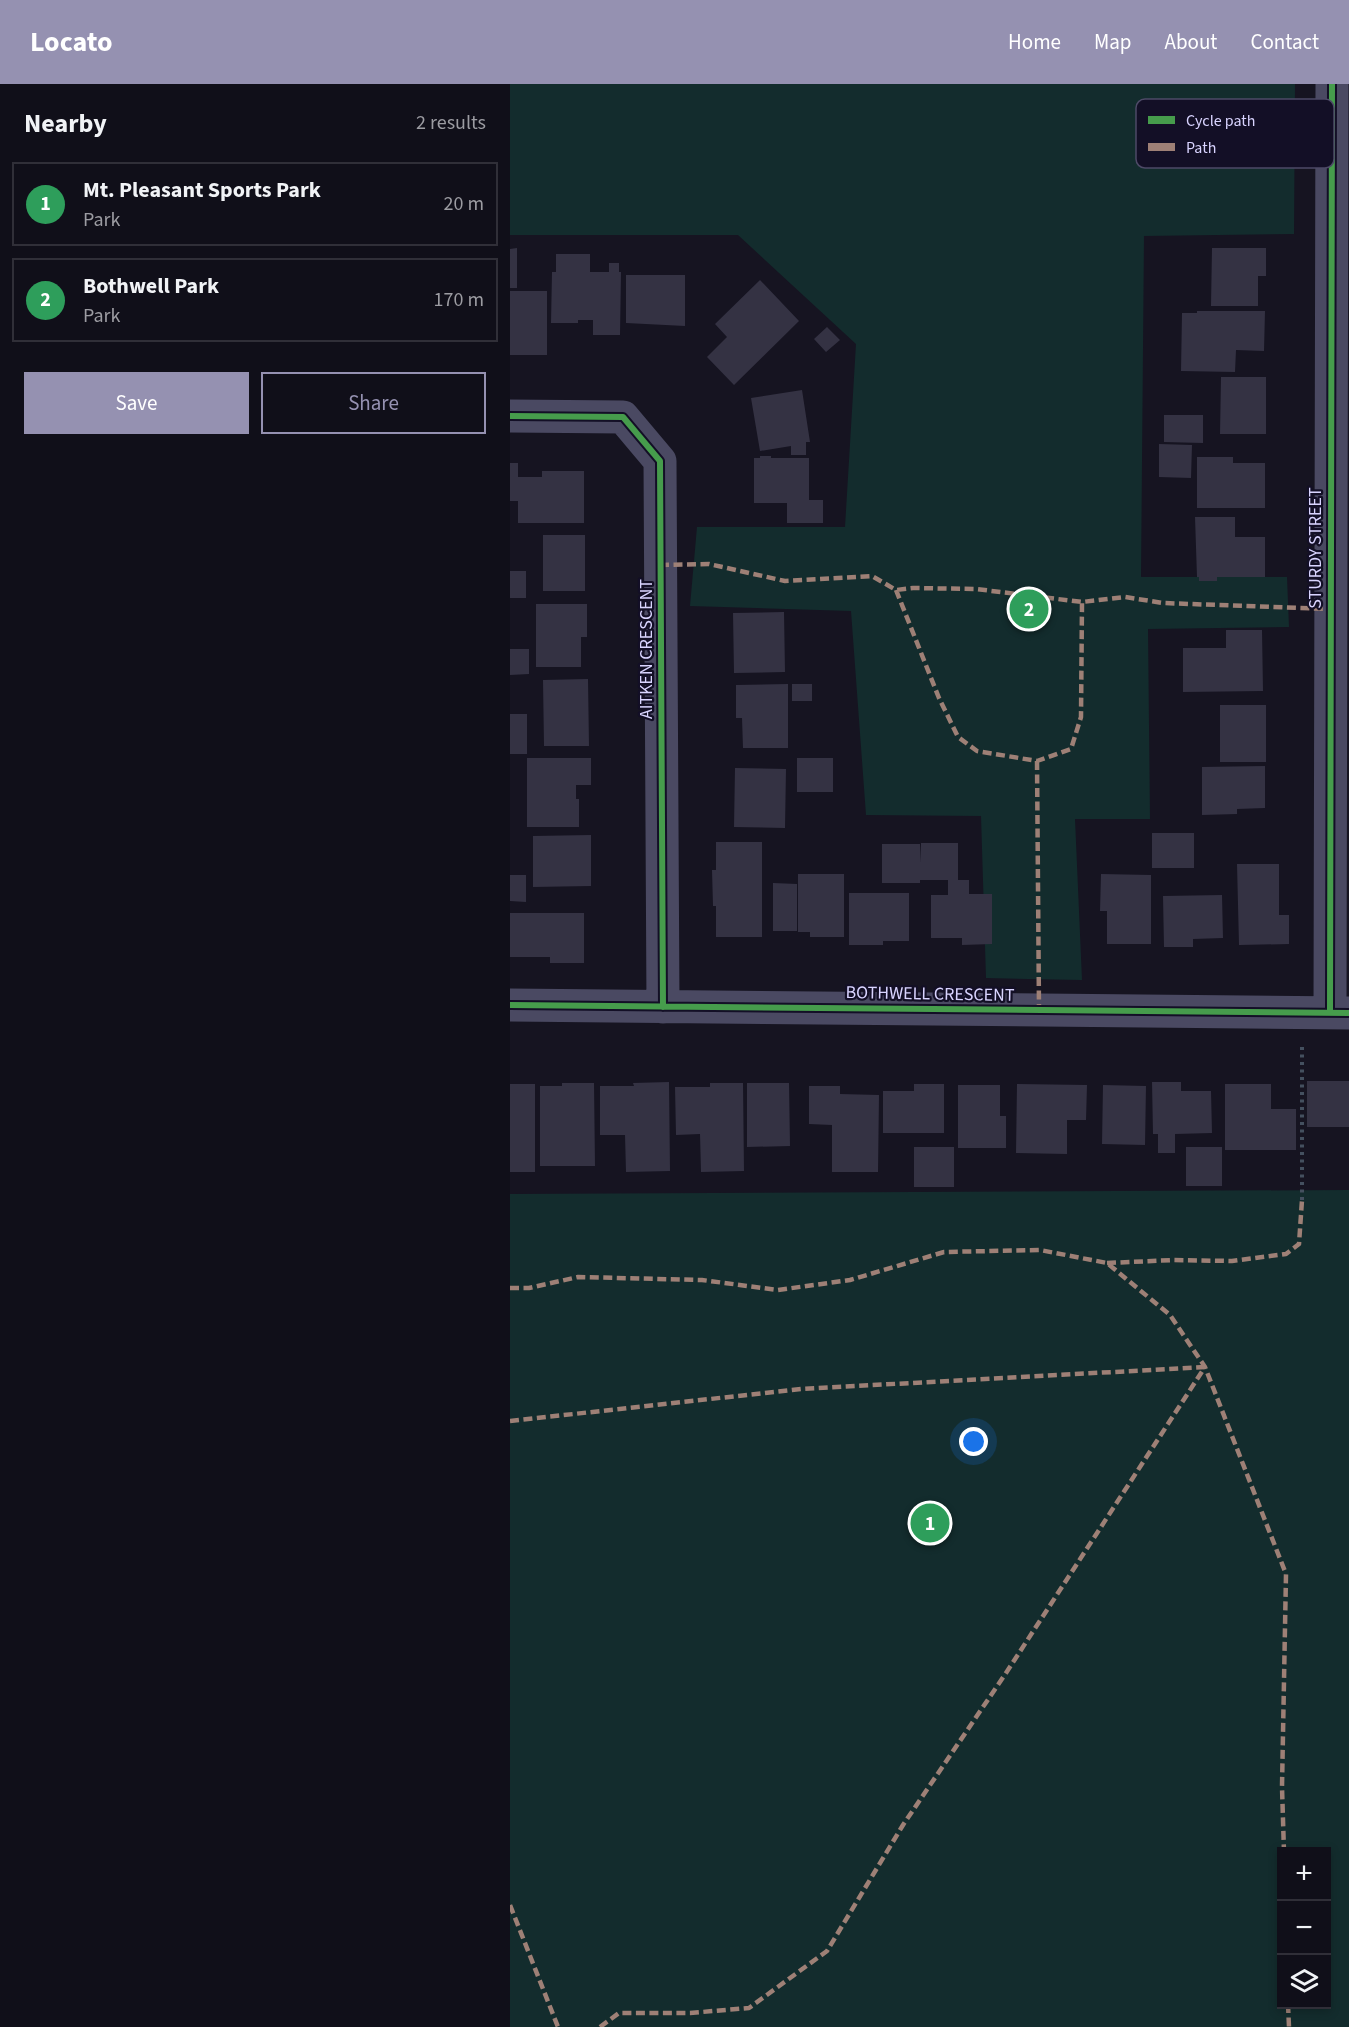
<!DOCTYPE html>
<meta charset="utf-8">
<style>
:root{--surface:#100f19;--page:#1e1d26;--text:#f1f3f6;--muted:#9c9ca2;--line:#302f38;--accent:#9591b1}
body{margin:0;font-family:"Source Sans 3",sans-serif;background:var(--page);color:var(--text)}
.controls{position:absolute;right:18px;bottom:18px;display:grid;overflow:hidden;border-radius:0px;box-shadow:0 3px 9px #0003}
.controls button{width:54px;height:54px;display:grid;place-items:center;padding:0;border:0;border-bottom:2px solid var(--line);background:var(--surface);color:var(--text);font:30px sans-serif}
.you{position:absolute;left:464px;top:1358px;width:21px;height:21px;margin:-15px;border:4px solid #fff;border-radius:50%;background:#1a73e8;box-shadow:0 0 0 9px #1a73e833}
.badge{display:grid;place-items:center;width:39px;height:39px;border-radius:50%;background:var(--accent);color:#fff;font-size:20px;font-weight:700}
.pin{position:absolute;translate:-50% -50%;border:3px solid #fff;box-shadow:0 2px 6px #0006}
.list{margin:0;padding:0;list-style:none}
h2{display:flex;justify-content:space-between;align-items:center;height:78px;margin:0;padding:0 24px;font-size:26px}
h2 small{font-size:20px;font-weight:400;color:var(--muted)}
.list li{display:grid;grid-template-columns:39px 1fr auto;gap:18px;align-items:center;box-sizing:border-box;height:84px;margin:0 12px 12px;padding:0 12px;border:2px solid var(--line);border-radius:0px}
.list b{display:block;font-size:22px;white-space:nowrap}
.list p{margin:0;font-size:20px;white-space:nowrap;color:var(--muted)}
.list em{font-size:20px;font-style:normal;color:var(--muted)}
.actions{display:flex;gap:12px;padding:18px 24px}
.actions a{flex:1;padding:14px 0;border:2px solid var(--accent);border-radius:0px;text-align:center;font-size:21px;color:var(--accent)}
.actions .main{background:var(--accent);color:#fff}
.icon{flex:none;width:33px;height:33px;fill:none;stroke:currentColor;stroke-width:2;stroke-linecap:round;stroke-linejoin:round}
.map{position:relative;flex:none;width:839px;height:1943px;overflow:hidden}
header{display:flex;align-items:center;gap:36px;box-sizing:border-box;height:84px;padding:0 30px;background:var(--accent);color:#fff}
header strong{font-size:28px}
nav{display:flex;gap:33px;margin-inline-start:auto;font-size:21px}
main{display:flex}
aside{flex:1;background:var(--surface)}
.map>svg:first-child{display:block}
</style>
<header>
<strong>Locato</strong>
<nav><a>Home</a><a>Map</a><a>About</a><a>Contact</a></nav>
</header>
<main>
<aside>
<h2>Nearby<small>2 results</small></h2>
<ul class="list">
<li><span class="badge" style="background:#2e9e5b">1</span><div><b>Mt. Pleasant Sports Park</b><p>Park</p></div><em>20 m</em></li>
<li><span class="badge" style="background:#2e9e5b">2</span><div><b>Bothwell Park</b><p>Park</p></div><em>170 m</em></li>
</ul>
<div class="actions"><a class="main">Save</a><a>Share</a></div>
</aside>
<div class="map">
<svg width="839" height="1943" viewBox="0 0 839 1943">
<rect width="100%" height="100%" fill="#161421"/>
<!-- green -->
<path fill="#132c2d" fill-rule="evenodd" d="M0,0H785L784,150L634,152L631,493H777L779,543L638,545L640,735H565L572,896L476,894L471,732L356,731L341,527L180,522L187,443H335L346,260L228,151H0Z
M839,1106V1943H0V1110ZM772,1768H816V1920H772Z"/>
<!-- building -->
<path fill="#343243" d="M7,164V204H0V165Z
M702,164H756V192H748V222H701Z
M46,170H80V188H99V179H109V188H111L110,251H83V236H68V239H41L42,188H46Z
M116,191H175V242L116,239Z
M250,196L289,237L224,301L197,273L217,253L205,240Z
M0,207H37V271H0Z
M687,227H755L754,267L726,266L725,288L671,287L672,229H687Z
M317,243L330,256L316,268L304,255Z
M711,293H756V350H710Z
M292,306L300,358H296V371H281V362L250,367L241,314Z
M654,331H693V359L654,358Z
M649,360L682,361L681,394L649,393Z
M250,372H261V374H299V416H313V439H277V419H244V374H250Z
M687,373H723V379H755V424H687Z
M0,379H8V393H32V387H74V439H8V417H0Z
M685,433H725V453H755V493H707V497H689V493H687Z
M33,451H75V507H33Z
M0,487H16V514H0Z
M26,520H77V553H71V583H26Z
M274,528L275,588L224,589L223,529Z
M716,546H752L753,607L673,608V564H716Z
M0,565H19V590L0,591Z
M78,595L79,662H34L33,596Z
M278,600V664H233L232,634H226V601Z
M282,600H302V617H282Z
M710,621H756V678H710Z
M0,630H17V670H0Z
M17,674H81V701H66V715H69V743H17Z
M287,674H323V708H287Z
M755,682V724L727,725V730L692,731V683Z
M225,684L276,685L275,744L224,743Z
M642,749H684V784H642Z
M81,751V802L23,803V752Z
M206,758H252V853H206V822H203L202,786H206Z
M411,759H448V796H459V810H482V860L452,861V854H421V811H438V796H410V799H372V760H410L411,779Z
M727,780H769V831H779V860L729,861Z
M288,790H334V853H300V848H288Z
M591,790L641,791V860H597V827H590Z
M0,791H16V818L0,817Z
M263,799L287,800V847H263Z
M339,809H399V857H373V861H339Z
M712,811L713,854L683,855V863H654L653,812Z
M0,829H74V879H40V873H0Z
M797,997H839V1043H797Z
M159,998L160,1087L116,1088L115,1051H90V1002H124L123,999Z
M642,998H671V1007H701L702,1049L665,1050V1069H648V1050H643Z
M52,999H84L85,1082H30V1002H52Z
M200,999H233L234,1087L191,1088L190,1050L166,1051L165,1003H200Z
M237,999H279L280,1062L237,1063Z
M0,1000H25V1088H0Z
M404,1000H434V1049H373V1007H404Z
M507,1000L577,1001L576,1036H557V1070L506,1069Z
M715,1000H761V1025H786V1066H715Z
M448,1001H490V1032H496V1064H448Z
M593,1001L636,1002L635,1061L592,1060Z
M299,1002H330V1010L369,1011L368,1088H322V1041L299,1040Z
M404,1063H444V1103H404Z
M676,1063H712V1102H676Z"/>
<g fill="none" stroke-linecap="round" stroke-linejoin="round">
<!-- path -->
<path stroke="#44505f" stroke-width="4" stroke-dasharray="3 4.5" stroke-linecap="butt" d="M792,1116V960"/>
<!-- street -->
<path stroke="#4a4962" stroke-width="33" d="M0,332L113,333L150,377L153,923
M0,921L839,929
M820,928L822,0"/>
<!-- quiet -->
<path stroke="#9e8076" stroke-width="4.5" stroke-dasharray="9 4.5" stroke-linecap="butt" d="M150,481L199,480L275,497L362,492L386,506L403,504L466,505L572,518L615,513L653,519L820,525
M386,506L429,614L448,653L467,667L527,677L561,665L571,633L572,518
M527,677L529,926
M597,1179L664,1176L722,1177L776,1170L789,1160L792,1116
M0,1204H19L68,1193L192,1196L268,1206L340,1196L434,1168L530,1166L597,1179L660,1231L695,1283L776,1490L772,1703L774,1768
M0,1337L291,1305L695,1283
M0,1821L48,1943
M778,1920L779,1943
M90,1943L109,1929H180L239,1924L317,1867L393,1741L496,1589L695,1283"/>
<defs>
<path id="cycleway" d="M0,332L113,333L150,377L153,923
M0,921L839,929
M820,928L822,0"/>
</defs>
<!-- cycleway casing -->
<use href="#cycleway" stroke="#130f26" stroke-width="10"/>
<!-- cycleway -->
<use href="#cycleway" stroke="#469c4c" stroke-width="6"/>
</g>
<g text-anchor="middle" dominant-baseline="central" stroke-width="4.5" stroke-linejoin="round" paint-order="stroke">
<!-- street labels -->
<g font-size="18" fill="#d9d4ff" stroke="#130f26">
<text transform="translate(805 464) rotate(-90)">STURDY STREET</text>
<text transform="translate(136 565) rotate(-90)">AITKEN CRESCENT</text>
<text transform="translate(420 910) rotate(1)">BOTHWELL CRESCENT</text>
</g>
</g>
<!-- legend -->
<rect x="626" y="15" width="198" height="69" rx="9" fill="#130f26" stroke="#4e4a67" stroke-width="1.5"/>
<rect x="638" y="32" width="27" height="8" fill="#469c4c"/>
<rect x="638" y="59" width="27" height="8" fill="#9e8076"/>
<g font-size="16" fill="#d9d4ff">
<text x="676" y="42">Cycle path</text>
<text x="676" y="69">Path</text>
</g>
</svg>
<div class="controls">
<button>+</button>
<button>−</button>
<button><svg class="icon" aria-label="layers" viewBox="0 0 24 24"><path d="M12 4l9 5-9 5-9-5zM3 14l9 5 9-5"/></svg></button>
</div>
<div class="you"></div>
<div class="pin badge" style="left:420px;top:1439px;background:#2e9e5b">1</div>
<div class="pin badge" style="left:519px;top:525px;background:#2e9e5b">2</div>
</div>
</main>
